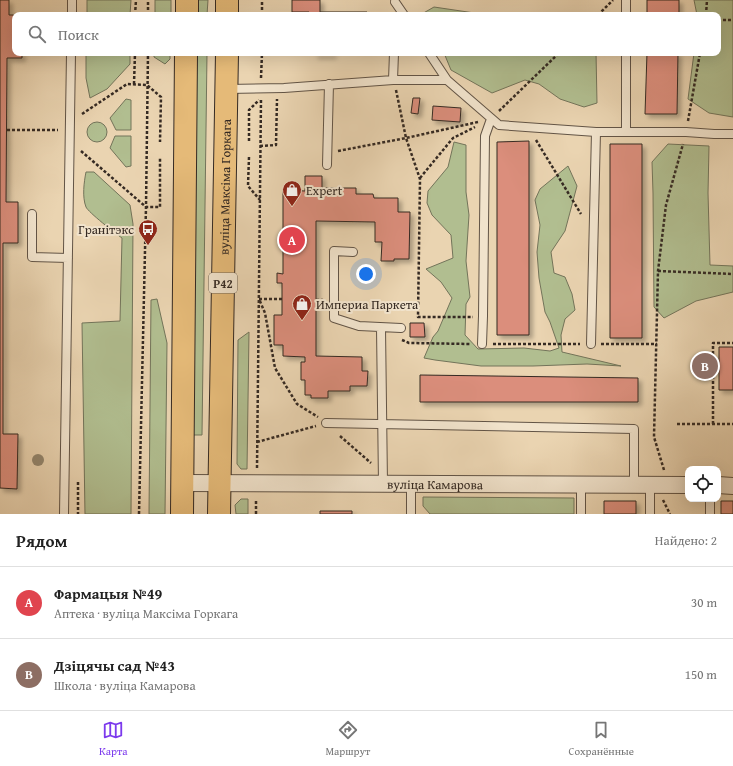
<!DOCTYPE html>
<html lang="ru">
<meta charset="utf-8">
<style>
:root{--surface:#fff;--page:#f6f6f6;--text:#222;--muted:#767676;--line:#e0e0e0;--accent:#7c3aed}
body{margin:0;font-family:"Gentium Book Plus",serif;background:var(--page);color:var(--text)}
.controls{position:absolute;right:12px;bottom:12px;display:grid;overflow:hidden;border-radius:8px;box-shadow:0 4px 16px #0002}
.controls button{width:36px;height:36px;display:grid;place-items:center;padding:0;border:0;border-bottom:1px solid var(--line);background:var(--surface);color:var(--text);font:20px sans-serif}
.you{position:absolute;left:366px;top:274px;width:14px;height:14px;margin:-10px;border:3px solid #fff;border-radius:50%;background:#1a73e8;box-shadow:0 0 0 6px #1a73e833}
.badge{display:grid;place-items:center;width:26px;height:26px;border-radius:50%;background:var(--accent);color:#fff;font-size:13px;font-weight:700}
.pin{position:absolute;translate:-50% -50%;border:2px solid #fff;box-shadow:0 1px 4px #0006}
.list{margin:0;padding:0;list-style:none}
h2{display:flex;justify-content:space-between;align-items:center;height:52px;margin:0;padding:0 16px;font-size:17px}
h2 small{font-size:13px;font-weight:400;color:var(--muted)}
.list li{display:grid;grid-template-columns:26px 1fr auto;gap:12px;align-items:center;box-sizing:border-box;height:72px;padding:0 16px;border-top:1px solid var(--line)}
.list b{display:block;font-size:15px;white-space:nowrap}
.list p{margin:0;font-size:13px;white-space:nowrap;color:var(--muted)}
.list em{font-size:13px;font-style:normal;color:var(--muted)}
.icon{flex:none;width:22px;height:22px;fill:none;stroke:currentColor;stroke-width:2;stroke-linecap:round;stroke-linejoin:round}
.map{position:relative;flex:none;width:733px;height:514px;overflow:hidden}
.search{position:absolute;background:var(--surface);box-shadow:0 4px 16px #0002;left:12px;right:12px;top:12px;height:44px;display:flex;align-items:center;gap:10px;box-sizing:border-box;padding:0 14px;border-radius:8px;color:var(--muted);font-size:15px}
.sheet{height:196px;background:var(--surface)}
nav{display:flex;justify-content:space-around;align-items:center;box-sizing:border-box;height:56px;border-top:1px solid var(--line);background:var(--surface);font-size:11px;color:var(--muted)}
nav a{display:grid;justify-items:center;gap:2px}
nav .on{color:var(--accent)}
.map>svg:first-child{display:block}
</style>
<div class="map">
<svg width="733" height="514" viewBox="0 0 733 514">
<defs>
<filter id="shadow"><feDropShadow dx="3.5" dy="3.5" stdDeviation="2" flood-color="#0004"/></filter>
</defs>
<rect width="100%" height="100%" fill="#ead4b1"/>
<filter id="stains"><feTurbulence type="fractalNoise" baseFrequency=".005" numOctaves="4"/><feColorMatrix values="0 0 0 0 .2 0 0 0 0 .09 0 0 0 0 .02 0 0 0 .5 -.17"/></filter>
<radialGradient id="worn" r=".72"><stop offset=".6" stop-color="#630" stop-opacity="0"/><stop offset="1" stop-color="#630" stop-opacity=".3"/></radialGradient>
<!-- green -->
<path fill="#b1be90" stroke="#73745a" d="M87,0H131L130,15H87Z
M155,0H171V15H155Z
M196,0H208L207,15H196Z
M694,0H733V117L709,113L688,99L694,53H718V15H697Z
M434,7L488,15H420Z
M86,53H130V64L107,89L90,98L86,78Z
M154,53H170V59L165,64L154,57Z
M196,53H207L202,435H192Z
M444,53H596L597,103L584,107L560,99L539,84L525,80L492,93L451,70Z
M126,99L131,100V130H116L110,118Z
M87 132a10 10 0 1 1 20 0a10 10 0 1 1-20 0Z
M115,136H131V166L126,167L110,148Z
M454,142L466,145V192L469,215L466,261L470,297L466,304L465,335L478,349L524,348L550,351L559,348L550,322L545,312L539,278L537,252L540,225L535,200L540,189L568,166L577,186L565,231L551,252L554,273L565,277L572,294L575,310L565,319L561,335L562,352L621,366L587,364L533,366H481L435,360L424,358L433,337L438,331L452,298L441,282L426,269L453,258L451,235L432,215L427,203L428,191L448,167Z
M668,144L709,146L708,193L710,265L733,266V292L696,301L664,318L654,307L653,193L652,162Z
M86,172H94L130,205L133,224L131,514H85L82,323L120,321L122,238C116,234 88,212 86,207C82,197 84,182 86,172Z
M157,299L167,343L165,514H149L151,300Z
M249,332L247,469H241L237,464L238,340Z
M423,497L574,498V514H430L423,506Z
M241,499H248V514H236L235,505Z"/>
<!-- building -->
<path fill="#db8e7b" stroke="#352a23" filter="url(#shadow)" d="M0,0H9V15H22H15V53H22V58H7L6,202H18V243H3V434H18L17,489L0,488Z
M292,0H320V12H367V15H309V12H292Z
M647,0H679V15H647Z
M314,53H333V55H315Z
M647,53H678L677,114H645Z
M413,98H420L418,114L411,113Z
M433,106L461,108L460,122L432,120Z
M529,141V335H497V142Z
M610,144H642V338H610Z
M305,176H322V191H325V188H356V194H373L374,198H398V212H410L409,259H394V261H381L382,242H375V222L316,221V356L362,357V371H368L367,386H350V391H328V398H311V395H305V380H301V362H305V357L283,356V345H274V315H282V283H277V273L283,274V190L305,191Z
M410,323H424L425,337H410Z
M719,347H733V390H719Z
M420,375L638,378V402H420Z
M604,501H636V514H604Z
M721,501H733V514H721Z
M320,511H352V514H320Z"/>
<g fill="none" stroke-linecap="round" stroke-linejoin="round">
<defs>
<path id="lane" d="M395,2L404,15
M72,15V0
M626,15V0
M429,53L447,80
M393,80L394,53
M227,89L284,88L393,80H447L499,125L596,132H686L714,134H733
M626,132V53
M327,165L329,84
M32,214V257L68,258
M353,252L334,251V318L359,326L401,328
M381,328L383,484
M482,344L483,316L485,136L491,119
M591,344L596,132
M326,423L634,429V485
M411,484V514
M64,514L71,53
M581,514V485
M650,514V486
M710,514V499"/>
<g id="street">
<path id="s1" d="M182,483L688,485"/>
<path d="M718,485L733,486"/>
</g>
<g id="primary">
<path d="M187,15V0"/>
<path d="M227,15V0"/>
<path d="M182,514L186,53"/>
<path id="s2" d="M219,514L227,53"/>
</g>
</defs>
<!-- lane casing -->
<use href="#lane" stroke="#625446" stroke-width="10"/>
<!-- street casing -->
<use href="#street" stroke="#625446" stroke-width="18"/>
<!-- primary casing -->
<use href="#primary" stroke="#352a23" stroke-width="24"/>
<!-- path -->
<path stroke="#352a23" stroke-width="2.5" stroke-dasharray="3 2" stroke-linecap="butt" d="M135,15L136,0
M148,15V0
M262,15V0
M598,15L613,0
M706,15L707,0
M718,20H733
M261,78L262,53
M134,84L135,53
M396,90L406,138L420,179L418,317H473
M499,111L559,53
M82,114L127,84L147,85L161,97L160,142
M688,121L700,53
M7,130H58
M536,140L581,214
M249,141V110L259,100
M260,146L276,145L277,99
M81,151L146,207H160V157
M338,151L406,138L478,122
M249,157L248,186L260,200
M420,178L453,138L475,127
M658,271L733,274
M282,299H259L265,313L275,368L297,404L318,417
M316,300H323
M402,340L409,343L470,344
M493,344H580
M601,344H657
M677,424H733
M713,424V343H733
M340,436L371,463
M257,442L316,426
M257,468L261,99
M664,470L654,437L658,271L666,205L683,144
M78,482V514
M663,500L670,514
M139,514L146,207L148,53
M256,514V499"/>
<!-- lane -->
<use href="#lane" stroke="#f1e3cc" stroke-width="8"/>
<!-- street -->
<use href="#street" stroke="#f1e3cc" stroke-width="16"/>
<!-- primary -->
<use href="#primary" stroke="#e5ba78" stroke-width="22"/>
</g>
<!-- trees -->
<circle fill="#94876f" cx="38" cy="460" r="6"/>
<!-- icons -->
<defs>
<symbol id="shop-pin" viewBox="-11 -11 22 30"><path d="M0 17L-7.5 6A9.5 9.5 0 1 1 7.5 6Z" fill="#8f2418" stroke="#f1e3cc"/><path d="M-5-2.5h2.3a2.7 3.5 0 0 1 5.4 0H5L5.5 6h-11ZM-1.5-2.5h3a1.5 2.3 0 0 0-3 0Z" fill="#fff"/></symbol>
<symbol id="bus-pin" viewBox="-11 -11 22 30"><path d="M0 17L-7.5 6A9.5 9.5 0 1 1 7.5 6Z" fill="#8f2418" stroke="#f1e3cc"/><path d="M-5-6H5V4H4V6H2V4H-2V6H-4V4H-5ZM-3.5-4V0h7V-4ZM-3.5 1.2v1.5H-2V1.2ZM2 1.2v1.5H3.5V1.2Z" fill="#fff"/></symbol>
</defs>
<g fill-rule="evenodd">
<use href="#shop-pin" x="281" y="179" width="22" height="30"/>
<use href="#bus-pin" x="137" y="218" width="22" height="30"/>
<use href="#shop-pin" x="291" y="293" width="22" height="30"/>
</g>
<g text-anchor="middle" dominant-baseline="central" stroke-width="4" stroke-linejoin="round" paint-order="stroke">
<!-- shield labels -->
<rect fill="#f1e3cc" stroke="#6d6256" stroke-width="1" x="209" y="273" width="28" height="20" rx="3"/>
<g font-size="12" font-weight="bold" fill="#352a23">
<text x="223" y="283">Р42</text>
</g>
<!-- street labels -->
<g font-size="13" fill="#352a23" stroke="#f1e3cc">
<text stroke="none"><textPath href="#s2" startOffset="327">вуліца Максіма Горкага</textPath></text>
<text stroke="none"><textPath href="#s1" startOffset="253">вуліца Камарова</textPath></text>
</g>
<!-- poi labels -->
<g font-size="13" fill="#352a23" stroke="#f1e3cc" text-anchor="start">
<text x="306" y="190">Expert</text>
<text x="134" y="229" text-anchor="end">Гранітэкс</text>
<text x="316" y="304">Империа Паркета</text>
</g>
</g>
<rect width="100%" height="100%" filter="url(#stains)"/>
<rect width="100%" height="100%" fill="url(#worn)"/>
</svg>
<div class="controls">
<button><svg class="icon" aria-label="locate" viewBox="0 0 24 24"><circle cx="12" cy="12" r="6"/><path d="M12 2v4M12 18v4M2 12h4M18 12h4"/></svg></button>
</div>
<div class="you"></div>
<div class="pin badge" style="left:292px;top:240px;background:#e0444e">A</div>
<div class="pin badge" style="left:705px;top:366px;background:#8d6e63">B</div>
<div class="search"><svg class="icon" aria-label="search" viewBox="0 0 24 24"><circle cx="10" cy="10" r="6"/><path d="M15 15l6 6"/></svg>Поиск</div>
</div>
<section class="sheet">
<h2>Рядом<small>Найдено: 2</small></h2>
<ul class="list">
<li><span class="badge" style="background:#e0444e">A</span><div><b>Фармацыя №49</b><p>Аптека · вуліца Максіма Горкага</p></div><em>30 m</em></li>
<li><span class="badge" style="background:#8d6e63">B</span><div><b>Дзіцячы сад №43</b><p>Школа · вуліца Камарова</p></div><em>150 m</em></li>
</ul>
</section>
<nav>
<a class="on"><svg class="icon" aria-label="map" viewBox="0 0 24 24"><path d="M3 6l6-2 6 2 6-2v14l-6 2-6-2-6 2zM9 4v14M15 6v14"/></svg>Карта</a>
<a><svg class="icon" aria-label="directions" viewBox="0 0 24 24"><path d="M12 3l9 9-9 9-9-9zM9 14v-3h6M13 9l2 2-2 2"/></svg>Маршрут</a>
<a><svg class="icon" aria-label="saved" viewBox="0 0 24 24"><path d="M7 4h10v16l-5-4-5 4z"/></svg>Сохранённые</a>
</nav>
